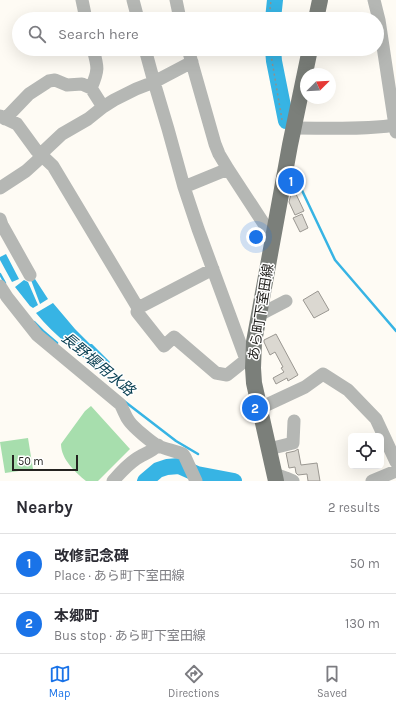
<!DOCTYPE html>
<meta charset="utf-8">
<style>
:root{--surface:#fff;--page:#f7f7f7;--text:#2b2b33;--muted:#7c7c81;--line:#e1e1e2;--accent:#1a73e8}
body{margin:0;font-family:Karla,"Noto Sans JP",sans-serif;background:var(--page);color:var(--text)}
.controls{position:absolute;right:12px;bottom:12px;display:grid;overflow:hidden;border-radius:6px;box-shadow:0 4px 16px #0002}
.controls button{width:36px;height:36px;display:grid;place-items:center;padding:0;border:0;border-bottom:1px solid var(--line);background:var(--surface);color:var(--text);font:20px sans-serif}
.compass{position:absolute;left:300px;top:68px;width:36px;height:36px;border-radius:50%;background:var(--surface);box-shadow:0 4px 16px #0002;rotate:66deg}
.scale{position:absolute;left:12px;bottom:10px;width:66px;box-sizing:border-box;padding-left:4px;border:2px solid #242320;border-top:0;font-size:11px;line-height:14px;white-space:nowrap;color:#242320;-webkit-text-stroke:3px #fff;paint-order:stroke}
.you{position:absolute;left:256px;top:237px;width:14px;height:14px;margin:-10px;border:3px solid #fff;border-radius:50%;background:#1a73e8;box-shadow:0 0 0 6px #1a73e833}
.badge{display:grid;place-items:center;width:26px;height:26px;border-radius:50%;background:var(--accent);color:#fff;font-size:13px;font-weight:700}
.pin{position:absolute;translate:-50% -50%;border:2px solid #fff;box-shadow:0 1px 4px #0006}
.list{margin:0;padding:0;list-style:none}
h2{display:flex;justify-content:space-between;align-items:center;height:52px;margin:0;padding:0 16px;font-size:17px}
h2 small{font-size:13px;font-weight:400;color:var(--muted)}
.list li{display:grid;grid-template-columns:26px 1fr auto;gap:12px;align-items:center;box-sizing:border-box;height:60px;padding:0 16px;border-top:1px solid var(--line)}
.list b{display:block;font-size:15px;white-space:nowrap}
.list p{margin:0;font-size:13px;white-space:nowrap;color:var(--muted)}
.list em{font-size:13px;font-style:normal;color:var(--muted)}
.icon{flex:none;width:22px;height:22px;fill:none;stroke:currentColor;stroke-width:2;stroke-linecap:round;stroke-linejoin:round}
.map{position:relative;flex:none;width:396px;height:481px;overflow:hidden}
.search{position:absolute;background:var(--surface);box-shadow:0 4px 16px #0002;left:12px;right:12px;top:12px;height:44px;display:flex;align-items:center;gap:10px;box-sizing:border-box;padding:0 14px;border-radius:22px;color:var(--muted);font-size:15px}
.sheet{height:172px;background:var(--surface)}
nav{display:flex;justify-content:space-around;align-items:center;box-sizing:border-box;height:56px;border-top:1px solid var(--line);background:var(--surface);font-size:11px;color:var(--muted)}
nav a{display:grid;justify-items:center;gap:2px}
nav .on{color:var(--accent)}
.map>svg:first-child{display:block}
</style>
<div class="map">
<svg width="396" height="481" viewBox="0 0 396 481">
<rect width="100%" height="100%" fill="#fefbf4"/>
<!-- green -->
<path fill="#a7dead" d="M91,406L130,449L98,481H86C75,472 61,459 61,444L85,411Z
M28,438L33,469L5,473L0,442Z"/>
<!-- water -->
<path fill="#37b4e4" d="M6,254L19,279L12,282L0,260V257Z
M35,279L48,299L40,304L31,280Z
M24,280L28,282L38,305L33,308L30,306L15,287Z
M53,303L75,329L90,344H92L110,362L102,372C79,354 55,336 36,313Z"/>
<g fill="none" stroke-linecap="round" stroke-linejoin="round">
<!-- stream -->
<path stroke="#37b4e4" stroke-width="2.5" d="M293,168L298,182L335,260L396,331
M0,274L5,283
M34,322L43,331L57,343
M124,401L176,441L198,454"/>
<!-- river -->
<path stroke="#37b4e4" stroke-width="16" d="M273,19L275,0
M273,49L274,61L286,121
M145,481L158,470L167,467L179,466L197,474L234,481"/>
</g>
<!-- building -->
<path fill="#dbd8d1" stroke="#9a9791" d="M295,192L304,211L295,215L289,202L291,194Z
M302,214L308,228L300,232L293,218Z
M318,291L329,310L314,318L303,300Z
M276,334L298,375L288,381L287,378L276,384L273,378L284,372L281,368L283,367L275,352L270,355L264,342V340Z
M298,449L301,465L317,463L320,481H308L307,474L298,475L296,473L295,467L289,468L286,453L295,451Z"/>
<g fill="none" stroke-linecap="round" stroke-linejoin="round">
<!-- path -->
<path stroke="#92908b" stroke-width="1.5" stroke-dasharray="2 3" stroke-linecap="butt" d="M269,19L271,0
M270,49L282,120"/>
<!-- minor -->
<path stroke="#b5b7b4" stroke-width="13" d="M82,0L86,19
M133,0L138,19
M176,0L180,19
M374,0L379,20L396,132
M93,49C98,67 99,70 91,88L103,107
M145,49L154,82L168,129L184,187L198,229L244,354L253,368
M188,49L215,144L219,154L228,169L264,224L274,232
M0,116L17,124L36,150L53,166L138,308L213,269
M5,119L29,94L49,81L55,80L67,85L82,84L91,88
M294,128C327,128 363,130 396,125
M184,187L228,169
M0,188L26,171L37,161L45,150L62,134L88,119L103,107L114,100L136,89L154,82L192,62
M0,219L2,225L30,275
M0,286L7,297L37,335L120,404C124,410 125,416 129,421C133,427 151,442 158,446C166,449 175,451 183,454L185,457L196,481
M138,308L137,312L164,346L174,337L216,373L227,375L247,359
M259,315L286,301
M260,408L305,387L323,374L348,390L376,419L396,462
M269,449L293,443L294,421
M275,474L286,478L293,481
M113,481C120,473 127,465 136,459C143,454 152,452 158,445
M372,481L396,471"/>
<!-- major -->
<path stroke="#7b7f7a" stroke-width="16" d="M316,19L320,0
M276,481L254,383L253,368L254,342L290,145L310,49"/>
</g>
<g text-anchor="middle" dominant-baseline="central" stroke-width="3" stroke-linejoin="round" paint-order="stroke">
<!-- street labels -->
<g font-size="14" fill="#242320" stroke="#fff">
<text transform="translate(261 312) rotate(-81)">あら町下室田線</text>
</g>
<!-- water labels -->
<g font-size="15" font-style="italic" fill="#053c4f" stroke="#fff">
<text transform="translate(98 364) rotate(40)">長野堰用水路</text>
</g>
</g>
</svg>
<div class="controls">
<button><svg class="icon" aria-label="locate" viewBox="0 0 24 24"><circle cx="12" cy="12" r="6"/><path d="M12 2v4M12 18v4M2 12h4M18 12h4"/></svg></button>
</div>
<svg class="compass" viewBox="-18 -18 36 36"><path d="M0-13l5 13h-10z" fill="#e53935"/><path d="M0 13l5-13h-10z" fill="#7c7c81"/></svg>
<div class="scale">50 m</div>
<div class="you"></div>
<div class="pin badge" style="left:291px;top:181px">1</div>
<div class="pin badge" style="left:255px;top:408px">2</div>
<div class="search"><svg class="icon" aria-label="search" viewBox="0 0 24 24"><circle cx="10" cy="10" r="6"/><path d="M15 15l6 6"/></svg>Search here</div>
</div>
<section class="sheet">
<h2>Nearby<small>2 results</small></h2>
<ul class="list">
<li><span class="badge">1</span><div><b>改修記念碑</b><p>Place · あら町下室田線</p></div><em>50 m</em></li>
<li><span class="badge">2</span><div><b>本郷町</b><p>Bus stop · あら町下室田線</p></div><em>130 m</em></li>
</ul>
</section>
<nav>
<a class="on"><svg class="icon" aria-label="map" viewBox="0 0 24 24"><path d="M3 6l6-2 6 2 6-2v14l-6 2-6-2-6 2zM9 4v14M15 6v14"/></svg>Map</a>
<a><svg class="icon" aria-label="directions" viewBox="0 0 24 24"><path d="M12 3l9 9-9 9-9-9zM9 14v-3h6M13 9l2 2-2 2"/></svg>Directions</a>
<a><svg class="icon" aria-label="saved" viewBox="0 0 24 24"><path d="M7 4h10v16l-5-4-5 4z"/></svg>Saved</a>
</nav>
